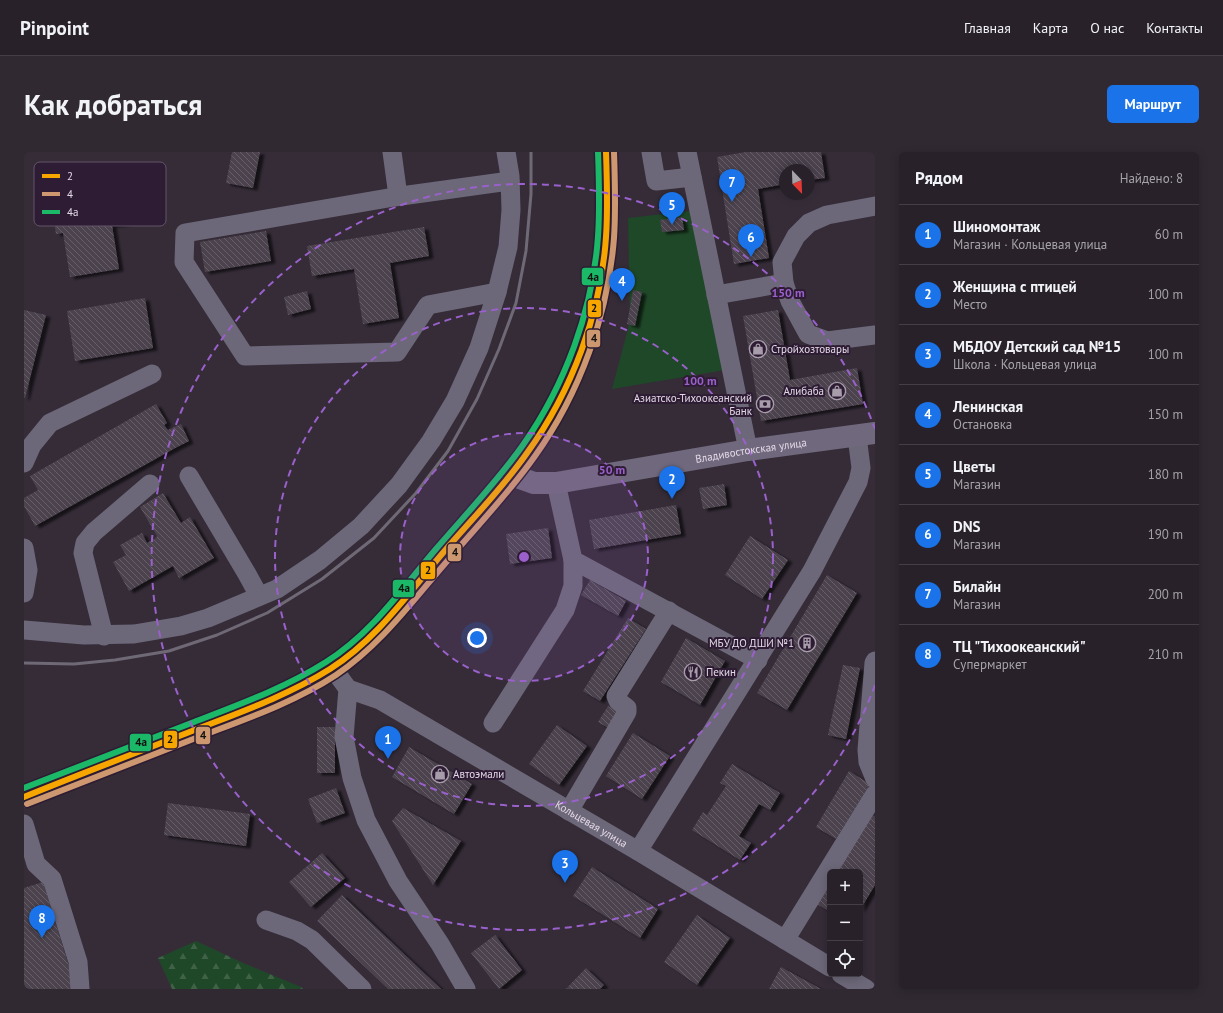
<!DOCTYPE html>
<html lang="ru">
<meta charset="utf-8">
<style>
:root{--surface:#28212a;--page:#302932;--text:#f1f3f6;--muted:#a5a3a8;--line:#443e47;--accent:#1a73e8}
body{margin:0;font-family:"PT Sans",sans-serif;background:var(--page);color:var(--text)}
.controls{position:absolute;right:12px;bottom:12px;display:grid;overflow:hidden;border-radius:6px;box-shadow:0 2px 10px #0003}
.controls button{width:36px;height:36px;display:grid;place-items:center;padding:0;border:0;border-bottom:1px solid var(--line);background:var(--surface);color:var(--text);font:20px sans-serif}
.compass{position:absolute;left:755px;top:12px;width:36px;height:36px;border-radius:50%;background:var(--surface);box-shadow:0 2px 10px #0003;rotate:157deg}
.you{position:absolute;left:453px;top:486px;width:14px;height:14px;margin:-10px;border:3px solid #fff;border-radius:50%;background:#1a73e8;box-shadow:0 0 0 6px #1a73e833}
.badge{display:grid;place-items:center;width:26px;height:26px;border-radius:50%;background:var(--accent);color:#fff;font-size:13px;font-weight:700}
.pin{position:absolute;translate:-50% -33px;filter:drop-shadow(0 1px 2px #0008)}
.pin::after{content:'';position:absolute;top:21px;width:14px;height:12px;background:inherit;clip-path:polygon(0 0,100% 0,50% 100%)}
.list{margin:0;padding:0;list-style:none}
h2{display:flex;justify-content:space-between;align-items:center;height:52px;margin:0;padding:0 16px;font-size:17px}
h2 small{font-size:13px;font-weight:400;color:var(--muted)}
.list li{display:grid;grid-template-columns:26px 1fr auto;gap:12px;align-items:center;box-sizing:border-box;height:60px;padding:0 16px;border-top:1px solid var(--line)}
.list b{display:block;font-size:15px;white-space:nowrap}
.list p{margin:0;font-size:13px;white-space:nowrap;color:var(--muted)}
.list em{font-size:13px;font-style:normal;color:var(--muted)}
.icon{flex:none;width:22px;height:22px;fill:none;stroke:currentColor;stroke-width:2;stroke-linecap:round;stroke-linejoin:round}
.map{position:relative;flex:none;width:851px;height:837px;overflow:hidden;border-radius:6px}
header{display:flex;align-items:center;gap:24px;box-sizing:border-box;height:56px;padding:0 20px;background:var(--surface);border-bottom:1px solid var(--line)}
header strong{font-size:19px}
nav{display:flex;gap:22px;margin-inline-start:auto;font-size:14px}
.intro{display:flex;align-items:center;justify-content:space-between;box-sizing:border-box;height:96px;padding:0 24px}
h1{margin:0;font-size:28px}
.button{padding:10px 18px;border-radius:6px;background:var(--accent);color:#fff;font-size:14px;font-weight:700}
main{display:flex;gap:24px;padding:0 24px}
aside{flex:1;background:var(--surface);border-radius:6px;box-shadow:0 2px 10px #0003}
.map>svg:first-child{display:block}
</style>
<header>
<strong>Pinpoint</strong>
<nav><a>Главная</a><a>Карта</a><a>О нас</a><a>Контакты</a></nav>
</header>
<div class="intro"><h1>Как добраться</h1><a class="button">Маршрут</a></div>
<main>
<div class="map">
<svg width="851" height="837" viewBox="0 0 851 837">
<defs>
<pattern id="forest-firs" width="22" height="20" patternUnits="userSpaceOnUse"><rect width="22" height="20" fill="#1f4828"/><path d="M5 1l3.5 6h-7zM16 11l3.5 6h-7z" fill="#3f6247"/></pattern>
<pattern id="building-back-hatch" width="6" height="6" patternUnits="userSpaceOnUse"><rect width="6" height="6" fill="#4b434e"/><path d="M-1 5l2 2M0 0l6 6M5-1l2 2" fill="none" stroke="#655e68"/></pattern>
<filter id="shadow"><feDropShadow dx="4.5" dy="2.5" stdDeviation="1" flood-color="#0009"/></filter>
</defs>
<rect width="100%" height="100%" fill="#352c38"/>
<!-- forest -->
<path fill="url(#forest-firs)" d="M172,789L217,810L277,835L279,837H148L134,806Z"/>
<!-- park -->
<path fill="#1f4828" d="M666,59L701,218L588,237L606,169L604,66Z"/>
<!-- building -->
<path fill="url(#building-back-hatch)" filter="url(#shadow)" d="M208,0H236L229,36L202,31Z
M722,0H797L801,26L785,28V18H761V32L734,37L745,106L710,112L693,5Z
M98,39L103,71L88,73L95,117L46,125L39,81L32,82L27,50Z
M658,65L660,78L638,80L636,68Z
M400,75L405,104L366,111L375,166L339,172L330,117L288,124L283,94Z
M242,79L247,109L181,120L176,90Z
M609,138L618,140L611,174L603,172Z
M283,139L287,157L264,163L260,145Z
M121,146L129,196L51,209L43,159Z
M0,158L22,163L1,246H0Z
M754,158L766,228L833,216L839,252L737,269L719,164Z
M132,252L143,271L140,273L144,278L157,272L165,289L153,295L11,374L0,354V346L14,338L6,324Z
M700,332L703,353L679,357L675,336Z
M139,341L157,371L166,365L190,406L155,426L149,414L105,439L89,410L102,403L96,393L118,381L123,391L132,386L133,384L116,355Z
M652,353L657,382L570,397L565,368Z
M524,376L528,406L486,412L482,382Z
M726,384L764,408L738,447L701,423Z
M803,423L833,441L763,558L733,541Z
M566,428L602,449L594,464L557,443Z
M604,466L622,477L576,549L559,539Z
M662,486L701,509L676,553L637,530Z
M819,513L836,516L822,587L804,583Z
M584,554L595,561L586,577L574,570Z
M533,573L563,594L535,633L505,612Z
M293,575H311V621H293Z
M609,581L646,604L618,647L582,624Z
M385,595L448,632L430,662L368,625Z
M708,612L756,641L746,658L735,652L715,684L727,691L716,708L668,678L679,660L683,663L702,634L696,631Z
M825,619L846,632L812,687L792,675Z
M312,636L321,661L293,671L284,647Z
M144,651L226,662L222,694L140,683Z
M379,656L437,689L409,733L368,669Z
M847,662L851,665V733L836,758V720H813Z
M298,701L321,726L287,755L265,730Z
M568,715L634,757L616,786L549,744Z
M19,730L52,837H0V736Z
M806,731V760L793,752Z
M318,743L417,837H364L293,769Z
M673,763L706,786L673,833L640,810Z
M471,783L498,818L475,837L447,801Z
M757,815L797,837H745Z
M562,816L580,833L576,837H542Z"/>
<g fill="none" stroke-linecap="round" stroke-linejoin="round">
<!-- minor -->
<g stroke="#6d6879" stroke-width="19">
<path d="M368,0L374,44"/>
<path d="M627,0L632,29L668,25"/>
<path d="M663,0L724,298"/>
<path d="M760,131L766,149L784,182L803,189L851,183"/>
<path d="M473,140L404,153L373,200L221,204L160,110L161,81L370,45L486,29"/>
<path d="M692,143L760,131L758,110L772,84L785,71L803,63L851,54"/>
<path d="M0,311L8,293L26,271L128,222"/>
<path d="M165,324L223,422L235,444"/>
<path d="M532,331L549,408L734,508"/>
<path d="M0,396L4,418L0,441"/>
<path d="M0,478L60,483L110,482L157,474L184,466L253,437L296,408L337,374L375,333L407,289L431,249L455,196L473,140L484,95L487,58L486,24L482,0"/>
<path d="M80,484L59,401L61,391L70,380L126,332"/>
<path d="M851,509L850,511L843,598L844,610L851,627"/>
<path id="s1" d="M308,515L324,537L356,548L614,699L806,815"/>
<path d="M324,537L320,585L328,626L342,668L374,729L416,792L442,837"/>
<path d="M469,571L541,458L549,434V408"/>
<path d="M545,659L603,560V556L594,549L592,544L645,459"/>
<path d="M0,672L12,712L28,727L54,810L56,837"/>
<path d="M614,699L788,419L834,330L837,316L833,284"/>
<path d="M242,768L273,779L288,788L338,837"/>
<path d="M761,788L851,642"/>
<path d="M817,822L842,837"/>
</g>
<!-- major -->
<g stroke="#70687c" stroke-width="22">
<path id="s2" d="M487,323L510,331H532L724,298L851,281"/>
<path d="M0,645C54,623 109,602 163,581C212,562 261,544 306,517C350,489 385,442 418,402C435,383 451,364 468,345C482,328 497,311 509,293C548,236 572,168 581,99C585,66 583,33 582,0"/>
</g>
<!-- rail -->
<path stroke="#6f6976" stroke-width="3" d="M0,511L50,512L91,508L145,499L193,483L243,461L298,427L350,386L392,341L424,299L453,247L475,197L492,151L502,99L507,42V0"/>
<defs>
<path id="bus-1" d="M0,645C56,622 112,601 168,579C214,561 263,544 306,517C352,488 383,443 418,402C446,369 478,337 503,301C548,239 577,161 582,85C584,57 583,28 582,0"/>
<path id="bus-2" d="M3,652C61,629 119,607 177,584C222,567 271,550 312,523C358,492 389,448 425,407C454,373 485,341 511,304C556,241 584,163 590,86C592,57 591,29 590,0"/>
<path id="bus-3" d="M0,636C56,614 113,592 170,570C214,553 261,536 302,510C347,482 378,437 412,397C441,363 473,330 499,293C541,233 569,158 574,84C576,56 575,28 574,0"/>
</defs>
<!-- bus-1 casing -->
<use href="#bus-1" stroke="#2d1c33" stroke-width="9"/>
<!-- bus-2 casing -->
<use href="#bus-2" stroke="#2d1c33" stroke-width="9"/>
<!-- bus-3 casing -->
<use href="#bus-3" stroke="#2d1c33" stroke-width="9"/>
<!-- bus-1 -->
<use href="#bus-1" stroke="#f7a600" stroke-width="6"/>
<!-- bus-2 -->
<use href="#bus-2" stroke="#cd976f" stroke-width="6"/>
<!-- bus-3 -->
<use href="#bus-3" stroke="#1ab867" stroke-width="6"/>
</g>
<!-- distance rings -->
<circle cx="500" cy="405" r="124" fill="#9a60cb" fill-opacity=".12"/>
<g fill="none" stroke="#9a60cb" stroke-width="2" stroke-dasharray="7 5">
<circle cx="500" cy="405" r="124"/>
<circle cx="500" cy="405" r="249"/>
<path d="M851 533A373 373 0 1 1 851 277"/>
</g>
<!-- icons -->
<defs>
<symbol id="shop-ring" viewBox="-11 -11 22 22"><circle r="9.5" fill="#2d1c33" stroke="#a79caa" stroke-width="1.5"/><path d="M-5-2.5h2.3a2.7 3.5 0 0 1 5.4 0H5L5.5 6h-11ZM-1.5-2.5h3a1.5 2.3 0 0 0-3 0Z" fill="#a79caa"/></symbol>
<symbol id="bank-ring" viewBox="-11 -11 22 22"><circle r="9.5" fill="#2d1c33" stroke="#a79caa" stroke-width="1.5"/><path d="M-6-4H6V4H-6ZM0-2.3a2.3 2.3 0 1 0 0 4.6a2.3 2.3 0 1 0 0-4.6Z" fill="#a79caa"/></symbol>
<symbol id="building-ring" viewBox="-11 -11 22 22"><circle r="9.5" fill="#2d1c33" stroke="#a79caa" stroke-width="1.5"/><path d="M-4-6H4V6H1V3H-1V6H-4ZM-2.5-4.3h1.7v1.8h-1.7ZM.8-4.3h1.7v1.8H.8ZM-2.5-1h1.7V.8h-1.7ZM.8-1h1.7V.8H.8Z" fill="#a79caa"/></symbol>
<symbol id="restaurant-ring" viewBox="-11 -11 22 22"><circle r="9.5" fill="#2d1c33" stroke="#a79caa" stroke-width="1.5"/><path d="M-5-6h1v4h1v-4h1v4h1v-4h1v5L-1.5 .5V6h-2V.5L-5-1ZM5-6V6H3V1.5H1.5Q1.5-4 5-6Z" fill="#a79caa"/></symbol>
</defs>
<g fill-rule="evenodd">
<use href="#shop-ring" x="724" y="187" width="20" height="20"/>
<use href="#shop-ring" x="803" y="229" width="20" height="20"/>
<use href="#bank-ring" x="731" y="242" width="20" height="20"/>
<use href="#building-ring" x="773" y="481" width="20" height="20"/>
<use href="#restaurant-ring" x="659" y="510" width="20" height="20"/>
<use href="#shop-ring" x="406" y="612" width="20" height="20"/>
</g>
<g text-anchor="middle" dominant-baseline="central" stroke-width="4" stroke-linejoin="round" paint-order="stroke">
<!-- poi labels -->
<g font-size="11" fill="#e4d9e8" stroke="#2d1c33" text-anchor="start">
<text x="747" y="197">Стройхозтовары</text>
<text x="800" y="239" text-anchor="end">Алибаба</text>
<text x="728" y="246" text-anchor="end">Азиатско-Тихоокеанский<tspan x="728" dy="13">Банк</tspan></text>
<text x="770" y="491" text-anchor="end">МБУ ДО ДШИ №1</text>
<text x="682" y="520">Пекин</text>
<text x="429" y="622">Автоэмали</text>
</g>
<!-- street labels -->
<g font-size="11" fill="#e4d9e8" stroke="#2d1c33">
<text stroke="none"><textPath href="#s2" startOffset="244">Владивостокская улица</textPath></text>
<text stroke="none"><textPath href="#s1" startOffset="306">Кольцевая улица</textPath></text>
</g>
</g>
<!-- legend -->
<rect x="10" y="10" width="132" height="64" rx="6" fill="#2d1c33" stroke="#645569" stroke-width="1"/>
<rect x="18" y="22" width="18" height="4" fill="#f7a600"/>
<rect x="18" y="40" width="18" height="4" fill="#cd976f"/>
<rect x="18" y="58" width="18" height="4" fill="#1ab867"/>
<g font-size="11" fill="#e4d9e8">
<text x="43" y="28">2</text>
<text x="43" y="46">4</text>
<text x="43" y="64">4а</text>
</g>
<circle cx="500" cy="405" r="6" fill="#9a60cb" stroke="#2d1c33" stroke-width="2"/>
<g font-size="12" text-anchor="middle" font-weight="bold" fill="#9a60cb" stroke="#2d1c33" stroke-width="4" stroke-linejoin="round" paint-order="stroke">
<text x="764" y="145">150 m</text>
<text x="676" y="233">100 m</text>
<text x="588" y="322">50 m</text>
</g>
<g stroke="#2d1c33" stroke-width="1.5">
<rect x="557" y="115" width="23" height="19" rx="4" fill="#1ab867"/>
<rect x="563" y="147" width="15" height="19" rx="4" fill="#f7a600"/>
<rect x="562" y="177" width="15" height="19" rx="4" fill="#cd976f"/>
<rect x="423" y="391" width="15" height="19" rx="4" fill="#cd976f"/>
<rect x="396" y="409" width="16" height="19" rx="4" fill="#f7a600"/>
<rect x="368" y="427" width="23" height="19" rx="4" fill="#1ab867"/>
<rect x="171" y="574" width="16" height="19" rx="4" fill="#cd976f"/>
<rect x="139" y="578" width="15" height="19" rx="4" fill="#f7a600"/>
<rect x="105" y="581" width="23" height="19" rx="4" fill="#1ab867"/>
</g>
<g font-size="11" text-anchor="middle" font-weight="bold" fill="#111">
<text x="569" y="129">4а</text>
<text x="570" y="160">2</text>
<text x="570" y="190">4</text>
<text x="431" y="404">4</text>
<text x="404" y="422">2</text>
<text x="380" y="440">4а</text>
<text x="179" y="587">4</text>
<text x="146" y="591">2</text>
<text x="117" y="594">4а</text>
</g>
</svg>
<div class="controls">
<button>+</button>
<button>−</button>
<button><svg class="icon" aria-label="locate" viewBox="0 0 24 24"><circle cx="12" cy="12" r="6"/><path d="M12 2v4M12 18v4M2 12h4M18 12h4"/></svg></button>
</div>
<svg class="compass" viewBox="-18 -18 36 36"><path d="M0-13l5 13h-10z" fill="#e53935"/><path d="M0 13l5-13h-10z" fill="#a5a3a8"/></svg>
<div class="you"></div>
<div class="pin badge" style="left:364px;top:607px">1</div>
<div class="pin badge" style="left:648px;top:347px">2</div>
<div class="pin badge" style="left:541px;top:731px">3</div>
<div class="pin badge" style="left:598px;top:149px">4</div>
<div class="pin badge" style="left:648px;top:73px">5</div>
<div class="pin badge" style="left:727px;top:105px">6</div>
<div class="pin badge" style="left:708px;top:50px">7</div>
<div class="pin badge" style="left:18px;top:786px">8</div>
</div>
<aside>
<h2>Рядом<small>Найдено: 8</small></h2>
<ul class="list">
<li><span class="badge">1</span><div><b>Шиномонтаж</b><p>Магазин · Кольцевая улица</p></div><em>60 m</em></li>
<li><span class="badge">2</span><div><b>Женщина с птицей</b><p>Место</p></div><em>100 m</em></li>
<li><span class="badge">3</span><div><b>МБДОУ Детский сад №15</b><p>Школа · Кольцевая улица</p></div><em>100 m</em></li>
<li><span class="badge">4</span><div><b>Ленинская</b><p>Остановка</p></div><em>150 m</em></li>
<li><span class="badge">5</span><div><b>Цветы</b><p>Магазин</p></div><em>180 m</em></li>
<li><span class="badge">6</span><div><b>DNS</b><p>Магазин</p></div><em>190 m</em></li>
<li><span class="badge">7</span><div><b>Билайн</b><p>Магазин</p></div><em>200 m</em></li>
<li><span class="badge">8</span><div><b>ТЦ &quot;Тихоокеанский&quot;</b><p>Супермаркет</p></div><em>210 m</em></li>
</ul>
</aside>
</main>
